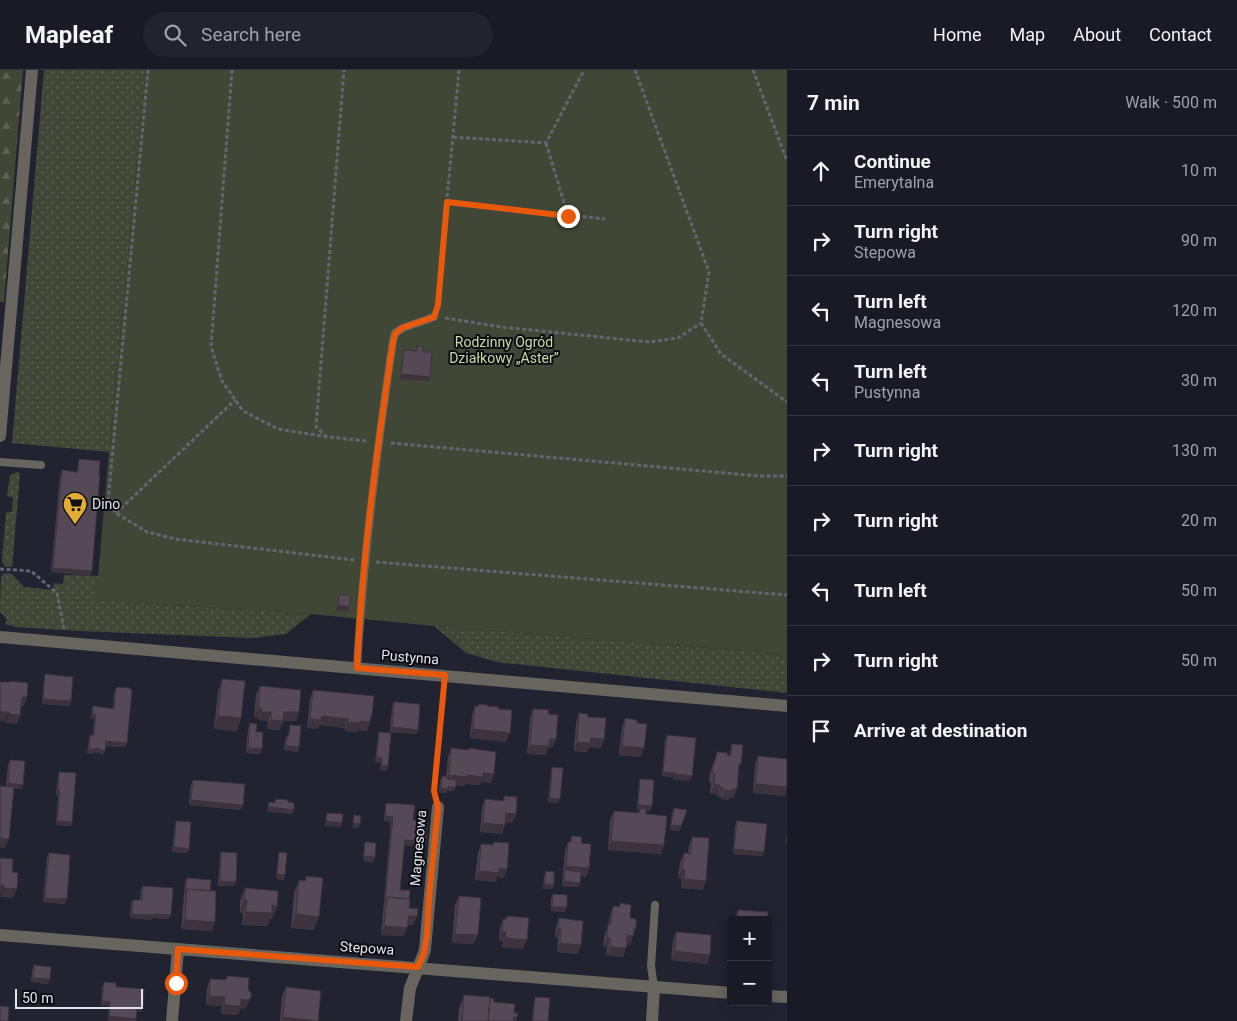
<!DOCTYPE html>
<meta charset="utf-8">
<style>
:root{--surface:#191a25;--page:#22232d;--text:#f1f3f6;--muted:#9fa1a7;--line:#373842}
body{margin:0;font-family:Roboto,sans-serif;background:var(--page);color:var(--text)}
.controls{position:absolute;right:15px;bottom:15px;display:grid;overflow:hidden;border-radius:5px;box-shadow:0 2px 12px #0003}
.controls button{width:45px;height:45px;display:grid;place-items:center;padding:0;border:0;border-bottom:1px solid var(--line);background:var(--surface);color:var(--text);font:25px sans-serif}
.scale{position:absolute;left:15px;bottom:12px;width:128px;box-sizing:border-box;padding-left:5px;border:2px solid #e1e2ec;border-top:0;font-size:14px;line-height:18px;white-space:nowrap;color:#e1e2ec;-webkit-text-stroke:4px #0c0d13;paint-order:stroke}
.stop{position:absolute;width:15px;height:15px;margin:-11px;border:4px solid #ea580c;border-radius:50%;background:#fff}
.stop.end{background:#ea580c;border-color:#fff;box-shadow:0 1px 5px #0008}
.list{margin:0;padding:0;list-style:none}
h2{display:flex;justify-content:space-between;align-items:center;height:65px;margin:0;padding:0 20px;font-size:21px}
h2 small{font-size:16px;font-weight:400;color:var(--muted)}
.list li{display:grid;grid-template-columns:32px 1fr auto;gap:15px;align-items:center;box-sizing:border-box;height:70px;padding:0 20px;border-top:1px solid var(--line)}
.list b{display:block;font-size:19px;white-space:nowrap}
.list p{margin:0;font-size:16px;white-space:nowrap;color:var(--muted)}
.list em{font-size:16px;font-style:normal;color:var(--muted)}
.icon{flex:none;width:28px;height:28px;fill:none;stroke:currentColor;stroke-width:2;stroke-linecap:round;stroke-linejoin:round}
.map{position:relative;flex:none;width:787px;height:951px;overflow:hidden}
header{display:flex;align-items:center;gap:30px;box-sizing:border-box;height:70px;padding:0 25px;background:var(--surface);border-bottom:1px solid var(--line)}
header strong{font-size:24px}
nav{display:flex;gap:28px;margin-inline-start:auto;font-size:18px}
.search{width:350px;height:45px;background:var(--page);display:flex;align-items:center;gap:12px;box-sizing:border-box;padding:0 18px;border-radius:28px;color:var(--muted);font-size:19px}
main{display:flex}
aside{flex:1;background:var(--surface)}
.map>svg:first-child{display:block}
</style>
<header>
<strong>Mapleaf</strong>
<div class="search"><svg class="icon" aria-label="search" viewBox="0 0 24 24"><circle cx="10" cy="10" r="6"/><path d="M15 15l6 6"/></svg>Search here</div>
<nav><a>Home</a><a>Map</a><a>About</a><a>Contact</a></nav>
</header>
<main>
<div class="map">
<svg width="787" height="951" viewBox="0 0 787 951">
<defs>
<pattern id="grass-dots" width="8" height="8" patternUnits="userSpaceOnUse" patternTransform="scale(1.25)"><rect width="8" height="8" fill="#414736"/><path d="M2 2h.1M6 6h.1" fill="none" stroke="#5c6153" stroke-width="1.8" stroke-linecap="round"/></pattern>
<pattern id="forest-firs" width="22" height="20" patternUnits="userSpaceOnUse" patternTransform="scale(1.25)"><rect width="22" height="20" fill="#414736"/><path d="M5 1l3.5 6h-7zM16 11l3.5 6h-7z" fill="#5c6153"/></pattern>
</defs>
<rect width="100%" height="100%" fill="#212331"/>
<!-- grass -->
<path fill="url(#grass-dots)" d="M44,0H146L109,382L12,373Z
M18,402L20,404L12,497H5L2,491L6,442H12L13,427L7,426L10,405Z
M5,503L12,504L24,517L53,520L54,513L63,514L64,505L98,506L97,530L311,544L286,564L253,568L79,561L16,557L5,554L7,549L0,542L1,506Z
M434,556L771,583L787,589V623L497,592L466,583Z"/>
<!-- forest -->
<path fill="url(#forest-firs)" d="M0,0H23L4,232H0Z"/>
<!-- garden -->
<path fill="#414736" d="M146,0H787V589L771,583L434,556L311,544L96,530L109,382Z"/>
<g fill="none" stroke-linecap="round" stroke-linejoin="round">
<!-- path -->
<path stroke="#636571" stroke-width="3" stroke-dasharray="4 2.5" stroke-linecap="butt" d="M148,0L108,432L116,443L147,462L175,469L355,490
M232,0L211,277L222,311L243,341L278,359L328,367L367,371
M635,0L709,202L701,253L721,284L787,332
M753,0L787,91
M453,67L546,73L584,0
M546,73L568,146
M447,132L605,149
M437,237L459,0
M445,248L501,257L649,272L678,268L701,253
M327,367L316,357L344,0
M391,373L759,406H787
M116,443L235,330
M376,492L787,525
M0,499L31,501L57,523L64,559
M434,724V721L443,618"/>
<!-- lane -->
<path stroke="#68655e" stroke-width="8" d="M0,392L41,395
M357,598C363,488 377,379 393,271L395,263L403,258L434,247
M654,917L651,896L655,835"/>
<!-- street -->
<path stroke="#68655e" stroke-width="12" d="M0,366L32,0
M0,567L787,636
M0,865L731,923
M768,926L787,927
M172,951L178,879
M406,951L410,918L424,883L425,879L438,737
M652,951L654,917"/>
</g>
<!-- wall -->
<path fill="#493f4a" d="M417,276L429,311L400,309L402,284L404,280L416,281Z
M79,389L99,404L92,501L90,506L51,502L60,405L62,400L77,402L78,394Z
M339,524L349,537L348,541L336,540L337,529Z
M45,604L70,636L42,634L44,609Z
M222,609L241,648L237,661L214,659L218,622Z
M260,616L299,642L296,651H283L280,660L267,659L268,651L258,650V648L254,647L256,625Z
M116,618L127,673L125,677L105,676L103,685H100V683H93V684H87L89,669L90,665H93L94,649L91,648L92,640L93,636L113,639L114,623Z
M313,620L372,645L367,661L358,660L357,662L345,661V658L320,655L318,659L307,658L310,629Z
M394,632L418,660L416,664L390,662L392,637Z
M475,636H488L498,639L506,672L470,668L472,645Z
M533,639L548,644L556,669L552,678H548L546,685L527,684L530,648Z
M579,643L588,647L604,669L601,678L589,677L587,682L574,681L576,652Z
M625,648L637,653L641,687L619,685L622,657Z
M250,653L256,662L262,679L260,684L246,683L248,658Z
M290,655L299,677L298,682L284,680L285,670L287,666H288L289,660Z
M379,662L387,701L380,700L381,693L375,692L378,667Z
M667,665L690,711L673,709L674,707L662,706L665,669Z
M732,674L738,703L737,719L733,728H730L728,730L722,729L720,727H717V724H710L711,713L709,711L710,704L717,682L729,686Z
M451,678L491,713L481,712L480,715L465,714L464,716L456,715L454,721H447V723H439L440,711L442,706L446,707L448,687Z
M758,686L785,726L753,723L755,695Z
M10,690L23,715L22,719L14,718L5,778H0V716H6L8,694Z
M552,697L558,733L548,732L551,701Z
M59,702L72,752L71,756L56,755L58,725H56L58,706Z
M640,709L652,736L650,741L646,740V744L661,784L608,780L610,750L614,741L639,743L640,740H637L639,714Z
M193,710L241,740L189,735L191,714Z
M504,726L516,744L512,753L505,752L502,764L480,762L482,738L485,729L503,731Z
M386,733L413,750L424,777L404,775L400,820L409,829V838L417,846L413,855H408L404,866L381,865L391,752L384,751L385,738Z
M674,738L680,761L670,760L672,743Z
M176,751L187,783L172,782L175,755Z
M737,751L764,782L763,786L733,784L735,756Z
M787,758V774L786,773Z
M572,766L581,773L589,798L586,807L581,806L580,813L578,817L562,816L565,781L568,772H570Z
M692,767L703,820L681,818L682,809L678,808L680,792L684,783H688L689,776Z
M365,772L375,787L373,792L363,791L364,777Z
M494,772L504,808L497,807L496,812L475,810L478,783L481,774L492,775Z
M221,782L234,816H218L220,786Z
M279,782L285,805L283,810L276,809L278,787Z
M49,783L65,834L43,832L47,787Z
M546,801L554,815L552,819H543L544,806Z
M306,806L314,860L291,858L294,823L299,810H305Z
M187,808L210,821L215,852L212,861L181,859L185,812Z
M143,816L169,849L152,848L151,850L130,848L131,834L133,830H140L141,820Z
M245,818L277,836L272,849H270L267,856L242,855L243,843H240V831Z
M553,824L565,842L551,841V828Z
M459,826L474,874L452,873L455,835Z
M620,833L630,848L633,866L630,875L627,874L626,878L623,887L606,885L607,877H603L605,863L609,854L610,845L613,836L619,837Z
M738,840L767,850H734Z
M507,846L523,879L502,877L503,871H499L500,858L503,849H506Z
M559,848L578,884L557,882L558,868L555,867L556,857Z
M676,862L710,885L707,894L671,890L673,871Z
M34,895L50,909L48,914L31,912L32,900Z
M227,906L247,936L244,939L240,938L238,945L221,944L222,936L206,935L207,918L210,909L225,910Z
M104,912L116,917L141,942H137L108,951L109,936H101L102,917Z
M286,917L318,951H280L282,926Z
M464,925L490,928L494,932L514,943L517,947L516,951H458L459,938Z
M535,927L548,951H532L534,931Z"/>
<!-- shaded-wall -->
<path fill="#3c333c" d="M401,304L430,307L429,311L400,309Z
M53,498L92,501L90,506L51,502Z
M338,535L349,537L348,541L336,540Z
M22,627H27L24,636H18Z
M43,629L71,631L70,636L42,634Z
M258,638L262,639L258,648L254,647Z
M0,642H9L5,651H0Z
M261,642H271L268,651L258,650Z
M284,642H299L296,651H281H283L280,660L267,659L271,650Z
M9,644L20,645L17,654L5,653Z
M93,644H96L94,649L91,648Z
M218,646L241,648L237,661L214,659Z
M322,646L349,649L345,658L320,655L318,659L307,658L310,649Z
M361,651L370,652L367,661L358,660L357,662L345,661L348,652Z
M392,657L418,660L416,664L390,662Z
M473,659L510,663L506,672L470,668Z
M591,668L604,669L601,678L589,677L587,682L574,681L577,672Z
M550,669H556L552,678H548L546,685L527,684L530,675Z
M106,671L127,673L125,677L104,676Z
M286,676L299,677L298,682L284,680Z
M622,676L644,678L641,687L619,685Z
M95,678L101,679L100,683H93V684H87L89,679Z
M248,678L262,679L260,684L246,683Z
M101,680L105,681L103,685H100Z
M377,688H382L381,693L375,692Z
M382,696H388L387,701L380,700Z
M663,702L675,703L674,707L662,706Z
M483,703L494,704L491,713L481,712L480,715L465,714L464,716L445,714L449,705H467Z
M675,704L692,706L690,711L673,709Z
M8,713L23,715L22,719L6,717Z
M756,714L787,717V719L785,726L753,723Z
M714,715H720L717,724H710Z
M448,717H456L454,721H447V723H439L441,718Z
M720,718H723L720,727H717Z
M734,719H737L733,728H730L728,730L722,729L725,720Z
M58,721H60L58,725H56Z
M550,728L560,729L558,733L548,732Z
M191,730L243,735L241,740L189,735Z
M638,735L652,736L650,741L637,740Z
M268,737L294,740L292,744L266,742Z
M506,743L516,744L512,753L503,752Z
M385,746L393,747L391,752L384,751Z
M57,751L72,752L71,756L56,755Z
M326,751L342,753L341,757L324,756Z
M353,753L360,754L358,758H352Z
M483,753L505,755L502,764L480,762Z
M671,755L681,756L680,761L670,760Z
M0,768L9,769L5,778H0Z
M405,770L426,772L424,777L403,775Z
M611,771L664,775L661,784L608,780Z
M174,777L189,779L187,783L172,782Z
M734,779L764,782L763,786L733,784Z
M364,786L375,787L373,792L363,791Z
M566,796L589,798L586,807L564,805L565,800Z
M499,798L507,799L504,808L497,807L496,812L475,810L479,801Z
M682,800H685L682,809L678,808Z
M277,804L285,805L283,810L276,809Z
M684,809L706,811L703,820L681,818Z
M220,811L236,812L234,816H218Z
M564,811L580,813L578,817L562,816Z
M544,814L554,815L552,819H543Z
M0,815H4L1,824H0Z
M4,818L17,819L13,828L0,827Z
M45,828L67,829L65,834L43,832Z
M244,830H247L243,843H240Z
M272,835L277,836L272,849H270L267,856L242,855L246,842Z
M552,837H567L565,842L551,841Z
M132,844H154L171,845L169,849L152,848L151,850L130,848Z
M296,844L319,847L314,860L291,858Z
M409,846H417L413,855L405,854Z
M185,850L215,852L212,861L181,859Z
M384,856L407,858L404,866L381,865Z
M558,858L561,859L558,868L555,867Z
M634,858H636L630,875L624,874L627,865Z
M502,862H506L503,871H499Z
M455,864L478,865L474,874L452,873Z
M505,868L527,870L523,879L502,877Z
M607,868H610L607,877H603Z
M560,873L581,875L578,884L557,882Z
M610,877L626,878L623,887L606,885Z
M675,881L710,885L707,894L671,890Z
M33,908L50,909L48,914L31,912Z
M209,926L225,927L222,936L206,935Z
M251,928L247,936L244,939L240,938L238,945L221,944L224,935L241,929Z
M102,931L110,932L109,936H101Z
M137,937L143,938L141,942H136Z
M109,946L136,949V951H108Z
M283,947L318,951H281Z
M514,947H517L516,951H512Z"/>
<!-- building -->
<path fill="#554956" stroke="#3c333c" d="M417,276H423V282H432L430,307L401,304L404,280L417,281Z
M79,389L100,391L99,404H100L92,501L53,498L62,400L78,402Z
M339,524L351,526L349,537L338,535Z
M45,604L73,607L71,631L43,629Z
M222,609L245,611L241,648L218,646Z
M11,611L28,613L27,627H22L20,645L9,644V642H0V612H11Z
M260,616L301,620L299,642H284L283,651L271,650V642H261L262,639L258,638Z
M118,617L130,618V619L132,620L127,673L106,671L105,681L101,680V679L95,678L94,680L89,679L90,665H94L96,644H93V636L114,639L116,618H117Z
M313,620L374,626L372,645H371L370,652L361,651L360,653L348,652L349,649L322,646L321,650L310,649Z
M394,632L420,634L418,660L392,657Z
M482,634L487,635L488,636L499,637L498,639L512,640L510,663L473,659L475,636L478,637V635Z
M533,639L549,640L548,644L558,645L556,669H550L549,676L530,675Z
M579,643L588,644V647L606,648L604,669L591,668L590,673L577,672Z
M625,648L637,650V653L647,654L644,678L622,676Z
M250,653L257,654L256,662H263L262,679L248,678Z
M290,655L301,656L299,677L286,676L287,666H289Z
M379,662L391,663L388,696H382V688H377Z
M667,665L696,668L692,706L675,704V703L663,702Z
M732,674L743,675L741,694H739L737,719H734L731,721L725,720L723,718H720V715H714L715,704L712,702L713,695L715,693L717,682L728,683L727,685L731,686Z
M451,678L469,680V678L496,682L494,704L483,703V707L467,705V707L449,705Z
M758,686L787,689V717L756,714Z
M10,690L25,691L23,715L8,713Z
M552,697L563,698L560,729L550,728Z
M59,702L76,703L72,752L57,751L60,721H58Z
M442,706L447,707V709L456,710V717H448V719L441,718Z
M640,709L654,710L652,736L638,735Z
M193,710L245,714L243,735L191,730Z
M0,716L14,717L9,769L0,768Z
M504,726L517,727L516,744L506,743L505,755L483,753L485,729L504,731Z
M275,729L288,730V732L294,733V740L268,737L269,732L275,733Z
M386,733L415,735L413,750L427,751L426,772L405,770L400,820H410L409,829L387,827L385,831L393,747L385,746Z
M644,738L646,741V744L667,746L664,775L611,771L614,741L639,743L640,739Z
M674,738L687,740L681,756L671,755Z
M327,743L343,744L342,753L326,751Z
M354,745L361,746L360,754L353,753Z
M176,751L191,752L189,779L174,777Z
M737,751L767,754L764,782L734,779Z
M572,766L582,767L581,773L591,774L589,798L566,796L568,772H571Z
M692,767L709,768L706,811L684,809L685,800H682L684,783L691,784Z
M365,772L376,773L375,787L364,786Z
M494,772L509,773L507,799L499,798V803L479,801L481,774L493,775Z
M221,782L237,783L236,812L220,811Z
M279,782L287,783L285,805L277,804Z
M49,783L70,785L67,829L45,828Z
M0,788L13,789L12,802L18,803L17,819L4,818V815H0Z
M565,800L581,802L580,813L564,811Z
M546,801L554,802V815L544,814Z
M306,806L323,808L319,847L296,844L299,810L306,811Z
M187,808L211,810L210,821L187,819L185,824Z
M143,816L173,818L171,845L154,844L152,845L132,844L133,830H142Z
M245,818L278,821L277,836L272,835V843L246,842L247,830H244Z
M187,819L216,821L215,852L185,850Z
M553,824L567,825V837H552Z
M459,826L481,828L478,865L455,864Z
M387,827L410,829L409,838L418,839L417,846H409L407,858L384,856Z
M620,833L631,835L630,848L636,849V858H634L633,866L627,865L626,878L610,877V868H607L608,854H611L613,836L620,837Z
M738,840L768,842L767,850H737Z
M507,846L529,848L527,870L505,868L506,862H502L503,849H507Z
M559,848L583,851L581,875L560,873L561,859L558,858Z
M768,851L770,852L768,870Z
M676,862L711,865L710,885L675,881Z
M34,895L51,897L50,909L33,908Z
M227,906L249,908L248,919L251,923V928L248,930L241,929V936L224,935L225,927L209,926L210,909L226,910Z
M104,912L116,913V917L144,919L143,938L137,937L136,949L109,946L110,932L102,931Z
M286,917L321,921L318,951L283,947Z
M464,925L490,927L488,951H462Z
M535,927L550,928L548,951H533Z
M490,928L494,929V932L515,934L514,943H518L517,947H514L513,951H488Z
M0,936L9,937L8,951H0Z"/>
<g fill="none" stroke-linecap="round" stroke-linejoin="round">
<!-- route -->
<path stroke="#ea580c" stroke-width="6" d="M176,913L178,879L418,897L424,883L427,865L429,828L438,737L434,721L445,605L357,598C362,488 377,379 393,271L395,264L402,258L434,247L438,235L447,132L568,146"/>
</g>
<!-- icons -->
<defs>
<symbol id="supermarket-pin" viewBox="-11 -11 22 30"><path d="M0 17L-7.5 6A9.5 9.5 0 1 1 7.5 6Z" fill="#e2af34" stroke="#0c0d13"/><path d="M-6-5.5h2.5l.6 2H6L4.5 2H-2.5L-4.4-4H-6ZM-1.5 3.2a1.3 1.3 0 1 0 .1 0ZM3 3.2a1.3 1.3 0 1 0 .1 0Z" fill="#111"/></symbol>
</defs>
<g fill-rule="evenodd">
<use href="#supermarket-pin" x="61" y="420" width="28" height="38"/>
</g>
<g text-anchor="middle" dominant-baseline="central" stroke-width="4" stroke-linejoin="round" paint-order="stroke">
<!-- park labels -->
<g font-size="14" fill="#c8dba4" stroke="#0c0d13">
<text x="504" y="272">Rodzinny Ogród<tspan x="504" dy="16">Działkowy „Aster”</tspan></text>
</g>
<!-- poi labels -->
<g font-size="14" fill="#e1e2ec" stroke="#0c0d13" text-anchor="start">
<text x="92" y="434">Dino</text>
</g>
<!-- street labels -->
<g font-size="14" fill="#e1e2ec" stroke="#0c0d13">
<text transform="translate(410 587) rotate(5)">Pustynna</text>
<text transform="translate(418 778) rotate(-85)">Magnesowa</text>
<text transform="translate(367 878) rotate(4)">Stepowa</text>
</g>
</g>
</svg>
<div class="controls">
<button>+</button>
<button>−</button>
</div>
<div class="scale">50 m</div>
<div class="stop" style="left:176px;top:913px"></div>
<div class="stop end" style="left:568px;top:146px"></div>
</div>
<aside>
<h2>7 min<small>Walk · 500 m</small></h2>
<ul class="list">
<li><svg class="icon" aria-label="ahead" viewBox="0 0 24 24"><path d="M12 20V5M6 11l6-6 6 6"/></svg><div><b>Continue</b><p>Emerytalna</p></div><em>10 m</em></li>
<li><svg class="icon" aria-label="right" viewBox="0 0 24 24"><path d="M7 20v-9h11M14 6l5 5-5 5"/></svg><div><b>Turn right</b><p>Stepowa</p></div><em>90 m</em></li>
<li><svg class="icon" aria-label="left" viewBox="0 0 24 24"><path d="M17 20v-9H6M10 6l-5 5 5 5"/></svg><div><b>Turn left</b><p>Magnesowa</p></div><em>120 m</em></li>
<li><svg class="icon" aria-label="left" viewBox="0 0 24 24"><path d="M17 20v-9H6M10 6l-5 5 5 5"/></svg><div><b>Turn left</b><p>Pustynna</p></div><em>30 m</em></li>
<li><svg class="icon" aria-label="right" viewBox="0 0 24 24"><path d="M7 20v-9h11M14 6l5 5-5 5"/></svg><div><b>Turn right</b></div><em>130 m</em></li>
<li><svg class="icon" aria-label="right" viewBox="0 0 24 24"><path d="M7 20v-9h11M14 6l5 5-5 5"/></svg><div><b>Turn right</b></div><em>20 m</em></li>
<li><svg class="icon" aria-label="left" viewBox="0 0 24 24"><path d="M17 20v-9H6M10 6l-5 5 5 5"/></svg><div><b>Turn left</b></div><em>50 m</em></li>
<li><svg class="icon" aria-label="right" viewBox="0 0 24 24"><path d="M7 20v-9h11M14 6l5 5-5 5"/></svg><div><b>Turn right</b></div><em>50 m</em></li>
<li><svg class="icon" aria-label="arrive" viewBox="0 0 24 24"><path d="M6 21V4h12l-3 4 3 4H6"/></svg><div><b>Arrive at destination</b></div></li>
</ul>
</aside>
</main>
